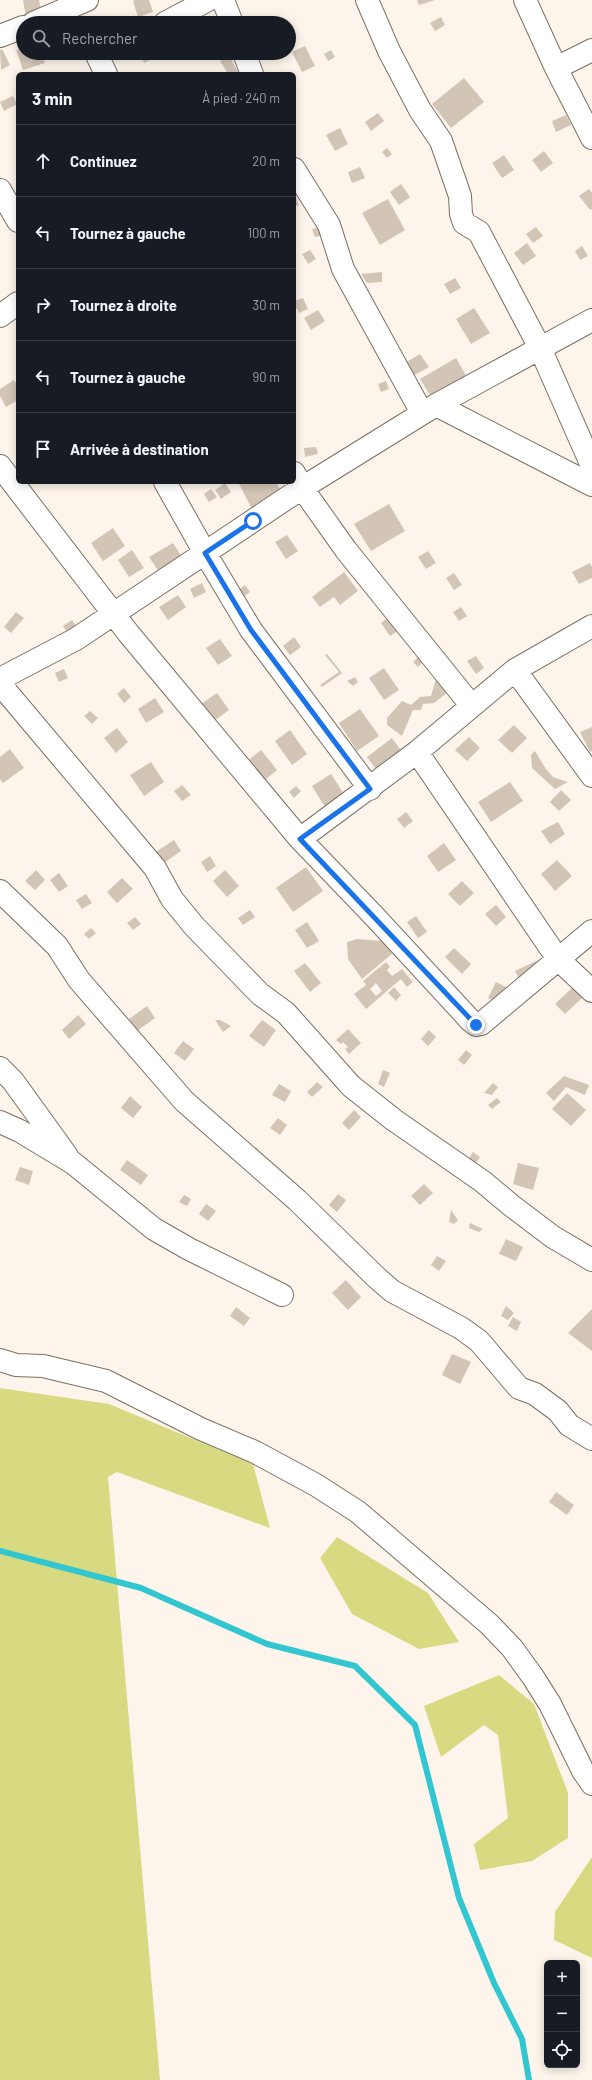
<!DOCTYPE html>
<html lang="fr">
<meta charset="utf-8">
<style>
:root{--surface:#171b24;--page:#20242c;--text:#f1f3f6;--muted:#9ea1a6;--line:#363941}
body{margin:0;font-family:Barlow,sans-serif;background:var(--page);color:var(--text)}
.controls{position:absolute;right:12px;bottom:12px;display:grid;overflow:hidden;border-radius:6px;box-shadow:0 2px 10px #0003}
.controls button{width:36px;height:36px;display:grid;place-items:center;padding:0;border:0;border-bottom:1px solid var(--line);background:var(--surface);color:var(--text);font:20px sans-serif}
.stop{position:absolute;width:12px;height:12px;margin:-9px;border:3px solid #1a73e8;border-radius:50%;background:#fff}
.stop.end{background:#1a73e8;border-color:#fff;box-shadow:0 1px 4px #0008}
.list{margin:0;padding:0;list-style:none}
h2{display:flex;justify-content:space-between;align-items:center;height:52px;margin:0;padding:0 16px;font-size:17px}
h2 small{font-size:13px;font-weight:400;color:var(--muted)}
.list li{display:grid;grid-template-columns:26px 1fr auto;gap:12px;align-items:center;box-sizing:border-box;height:72px;padding:0 16px;border-top:1px solid var(--line)}
.list b{display:block;font-size:15px;white-space:nowrap}
.list em{font-size:13px;font-style:normal;color:var(--muted)}
.icon{flex:none;width:22px;height:22px;fill:none;stroke:currentColor;stroke-width:2;stroke-linecap:round;stroke-linejoin:round}
.map{position:relative;flex:none;width:592px;height:2080px;overflow:hidden}
.search{position:absolute;background:var(--surface);box-shadow:0 2px 10px #0003;left:16px;top:16px;width:280px;height:44px;display:flex;align-items:center;gap:10px;box-sizing:border-box;padding:0 14px;border-radius:22px;color:var(--muted);font-size:15px}
.panel{position:absolute;background:var(--surface);box-shadow:0 2px 10px #0003;left:16px;top:72px;width:280px;height:412px;border-radius:6px}
.map>svg:first-child{display:block}
</style>
<div class="map">
<svg width="592" height="2080" viewBox="0 0 592 2080">
<rect width="100%" height="100%" fill="#fdf5eb"/>
<!-- green -->
<path fill="#d7da80" d="M0,1388L109,1404L253,1464L270,1528L117,1472L108,1477L160,2080H0Z
M337,1537L428,1593L459,1642L419,1649L352,1614L320,1558Z
M499,1675L534,1704L568,1793V1838L532,1861L480,1870L474,1844L508,1818L498,1735L484,1725L441,1757L424,1706Z
M592,1857V1958L554,1940L555,1912Z"/>
<g fill="none" stroke-linecap="round" stroke-linejoin="round">
<!-- stream -->
<path stroke="#32c6d0" stroke-width="6" d="M0,1551L141,1588L267,1644L355,1666L415,1725L459,1898L494,1983L522,2039L529,2080"/>
</g>
<!-- building -->
<path fill="#d2c5b6" fill-rule="evenodd" d="M23,0H39L42,15L26,17Z
M135,0H149L153,12L138,17L133,1Z
M417,0H435L419,5Z
M441,17L445,25L435,31L430,23Z
M305,46L315,66L302,72L292,52Z
M23,48V53H41L45,63L23,70L16,50Z
M2,49L10,65L1,70L0,50Z
M331,50L335,57L328,61L324,54Z
M143,53H156L158,56L144,63L141,54Z
M229,56L239,74H228L220,61Z
M464,78L484,102L451,128L432,104Z
M13,96L17,104L4,111L0,102Z
M378,113L384,121L371,131L365,122Z
M566,115L571,125L556,132L552,121Z
M340,128L348,144L335,151L326,135Z
M387,148L392,154L387,158L382,152Z
M544,151L553,163L541,172L532,160Z
M504,155L514,170L502,178L492,163Z
M360,167L365,178L352,183L348,172Z
M401,184L410,197L399,205L390,192Z
M589,189L592,193V209L590,210L579,196Z
M294,192L299,205L294,207Z
M388,199L405,230L380,245L362,213Z
M320,227L323,235L315,237L312,229Z
M536,227L543,236L533,243L526,234Z
M527,243L536,256L523,265L514,253Z
M582,246L588,256L580,260L575,251Z
M310,250L316,259L308,264L302,254Z
M382,272V282L367,283L361,274Z
M455,278L461,288L450,294L444,284Z
M303,298L308,309L299,313L297,308L294,309V301Z
M474,308L490,333L471,344L456,319Z
M318,310L325,321L311,330L304,318Z
M420,354L429,367L413,376L405,363Z
M456,358L468,379L433,400L420,379Z
M14,380L18,386V400L6,407L0,396V389Z
M386,381L389,389L381,392L378,384Z
M316,447L318,454L305,457L304,448Z
M238,482H276L284,497L254,513Z
M225,483L231,492L221,499L215,490Z
M211,489L217,497L209,502L204,494Z
M389,504L405,531L371,551L354,524Z
M113,528L125,546L103,561L91,543Z
M287,535L298,551L286,559L275,542Z
M173,543L182,557L159,572L149,557Z
M132,550L144,568L129,577L118,560Z
M428,551L436,563L426,569L418,557Z
M590,563L592,567V578L579,584L572,572Z
M344,572L358,591L340,605L334,597L320,607L312,597Z
M454,573L462,585L454,590L446,578Z
M202,583L206,592L194,598L190,589Z
M245,585L250,592L242,598L237,591Z
M178,595L186,607L168,620L159,607Z
M461,607L467,616L459,621L453,612Z
M16,612L24,618L11,633L4,627Z
M389,617L398,631L390,636L381,623Z
M72,620L78,629L69,635L63,626Z
M294,637L301,647L290,655L283,646Z
M220,639L232,656L218,665L206,648Z
M327,654L342,673L322,687L320,685L339,672L325,655Z
M419,656L424,661L418,667L413,662Z
M476,656L484,668L476,674L467,661Z
M384,668L399,690L384,700L369,678Z
M64,669L68,678L59,682L55,673Z
M355,677L358,682L353,686L347,681Z
M436,679L448,692L434,703L423,704L421,710H413L402,736L387,725V718L402,701L411,705L420,697L431,696Z
M124,688L131,697L124,703L117,694Z
M217,693L229,710L214,721L201,704Z
M155,698L164,712L146,723L138,709Z
M360,709L379,736L357,751L339,723Z
M90,711L98,718L92,724L84,716Z
M514,725L527,738L512,753L498,740Z
M592,727V751L590,752L580,732Z
M117,728L128,742L116,753L104,738Z
M290,730L307,754L292,765L275,741Z
M469,737L480,748L467,761L455,750Z
M392,738L405,756L380,775L367,757Z
M10,749L24,768L3,783L0,779V757Z
M261,750L277,770L260,784L244,764Z
M535,751L546,769L553,777L568,782L555,789L532,768L531,755Z
M151,762L164,782L144,796L130,775Z
M331,774L344,794L325,807L312,786Z
M510,782L523,801L491,822L478,802Z
M182,785L191,795L182,801L174,791Z
M296,786L301,791L294,798L289,792Z
M561,790L571,800L559,811L550,802Z
M406,812L413,821L404,828L397,819Z
M558,822L565,834L550,844L541,831Z
M174,840L181,851L161,865L154,853Z
M444,843L456,860L438,872L427,856Z
M210,856L216,866L207,872L201,862Z
M557,860L572,876L555,891L541,874Z
M306,867L323,891L293,912L276,888Z
M36,870L45,880L35,890L25,881Z
M225,870L239,886L227,897L213,881Z
M59,873L68,886L59,892L50,880Z
M122,878L133,889L117,903L107,892Z
M462,881L474,893L460,906L448,894Z
M86,894L92,903L82,909L76,900Z
M496,905L506,917L496,926L485,914Z
M250,910L255,917L243,925L238,918Z
M416,916L427,932L418,938L407,922Z
M135,917L141,924L133,930L127,923Z
M307,922L319,941L307,948L295,930Z
M91,928L96,933L89,939L84,934Z
M357,939L383,941L393,953L362,979L348,959L347,942Z
M454,948L471,964L462,974L445,957Z
M536,961L541,971L520,981L515,971Z
M386,962L390,967L387,970L392,976L402,969L413,982L407,987L401,979L366,1009L354,994L366,985L363,981ZM376,983L382,991L376,996L370,989Z
M305,963L321,983L310,992L294,971Z
M496,982L506,987L499,1003L488,998Z
M394,987L401,995L396,1001L388,993Z
M573,987L583,997L565,1014L555,1004Z
M147,1006L155,1018L137,1031L129,1019Z
M78,1015L86,1024L69,1039L62,1030Z
M215,1020H220L231,1026L223,1032Z
M262,1020L276,1030L264,1047L249,1036Z
M348,1029L361,1043L349,1054L345,1049L348,1047L343,1042L341,1044L336,1040Z
M429,1030L436,1037L428,1046L421,1039Z
M183,1041L194,1049L185,1061L174,1053Z
M466,1050L472,1055L464,1065L458,1060Z
M383,1070L390,1073L384,1087L378,1084Z
M564,1076L589,1085L585,1095L566,1087L554,1101L546,1093Z
M317,1082L323,1087L312,1097L307,1092Z
M493,1083L498,1087L492,1095L484,1093Z
M279,1084L291,1091L285,1102L272,1095Z
M567,1093L586,1110L571,1126L552,1109Z
M130,1096L142,1107L133,1118L121,1108Z
M497,1098L501,1102L492,1109L488,1105Z
M354,1110L361,1117L349,1130L342,1123Z
M278,1118L287,1125L280,1135L270,1128Z
M473,1152L480,1157L476,1163L469,1159Z
M127,1160L148,1175L141,1185L120,1170Z
M518,1163L539,1168L533,1190L513,1184Z
M20,1167L33,1171L29,1185L15,1180Z
M424,1184L433,1193L420,1205L411,1196Z
M338,1194L346,1200L337,1212L329,1205Z
M184,1195L191,1199L187,1206L179,1202Z
M206,1204L216,1211L208,1221L199,1214Z
M451,1210L458,1220L454,1224L449,1222Z
M470,1223L483,1229L479,1232L469,1228Z
M506,1239L523,1247L516,1261L499,1254Z
M437,1256L446,1261L439,1271L431,1265Z
M346,1280L361,1297L348,1310L332,1293Z
M506,1306L514,1313L508,1320L501,1316Z
M236,1307L250,1318L244,1326L230,1316Z
M592,1309V1351L568,1333Z
M513,1317L521,1322L517,1331L508,1326Z
M452,1354L471,1362L460,1384L442,1375Z
M556,1492L574,1505L567,1515L549,1502Z"/>
<g fill="none" stroke-linecap="round" stroke-linejoin="round">
<defs>
<path id="minor" d="M223,0L232,23
M367,0L389,51L420,110L441,141L460,196L461,214L464,223L479,232L540,348L592,466
M525,0L556,68L592,138
M33,23L87,0
M165,23L208,0
M0,36L23,27
M96,53L106,74
M244,53L252,74
M556,68L592,50
M294,169L329,225L343,269L422,413
M0,190L18,221
M0,316L18,303
M436,405L592,485
M0,466L129,634L300,839L375,917L471,1021L476,1025L481,1024L592,931
M294,473L302,488L346,550L471,705
M165,482L205,553L251,630L370,789
M515,670L592,776
M0,679L76,639L302,488L436,405L592,320
M0,684L155,868L172,899L194,926L260,994L286,1013L351,1086L394,1120L482,1181L512,1206L553,1237L592,1260
M417,752L558,959L592,991
M300,839L417,752L515,670L592,626
M0,891L57,946L79,980L184,1101L297,1200L377,1278L392,1291L461,1328L479,1341L519,1388L535,1394L558,1411L569,1425L592,1439
M0,1068L13,1081L67,1156
M0,1122L20,1131L73,1163L154,1229L189,1249L282,1295
M0,1360L16,1365L43,1366L106,1381L201,1429L255,1452L316,1485L358,1512L489,1624L512,1648L533,1677L550,1704L583,1771L592,1784"/>
</defs>
<!-- minor casing -->
<use href="#minor" stroke="#7c7062" stroke-width="24"/>
<!-- minor -->
<use href="#minor" stroke="#fff" stroke-width="22"/>
</g>
<g fill="none" stroke-linecap="round" stroke-linejoin="round">
<!-- route -->
<path stroke="#1a73e8" stroke-width="5" d="M253,521L205,553L251,630L370,789L300,839L476,1025"/>
</g>
</svg>
<div class="controls">
<button>+</button>
<button>−</button>
<button><svg class="icon" aria-label="locate" viewBox="0 0 24 24"><circle cx="12" cy="12" r="6"/><path d="M12 2v4M12 18v4M2 12h4M18 12h4"/></svg></button>
</div>
<div class="stop" style="left:253px;top:521px"></div>
<div class="stop end" style="left:476px;top:1025px"></div>
<div class="search"><svg class="icon" aria-label="search" viewBox="0 0 24 24"><circle cx="10" cy="10" r="6"/><path d="M15 15l6 6"/></svg>Rechercher</div>
<section class="panel">
<h2>3 min<small>À pied · 240 m</small></h2>
<ul class="list">
<li><svg class="icon" aria-label="ahead" viewBox="0 0 24 24"><path d="M12 20V5M6 11l6-6 6 6"/></svg><div><b>Continuez</b></div><em>20 m</em></li>
<li><svg class="icon" aria-label="left" viewBox="0 0 24 24"><path d="M17 20v-9H6M10 6l-5 5 5 5"/></svg><div><b>Tournez à gauche</b></div><em>100 m</em></li>
<li><svg class="icon" aria-label="right" viewBox="0 0 24 24"><path d="M7 20v-9h11M14 6l5 5-5 5"/></svg><div><b>Tournez à droite</b></div><em>30 m</em></li>
<li><svg class="icon" aria-label="left" viewBox="0 0 24 24"><path d="M17 20v-9H6M10 6l-5 5 5 5"/></svg><div><b>Tournez à gauche</b></div><em>90 m</em></li>
<li><svg class="icon" aria-label="arrive" viewBox="0 0 24 24"><path d="M6 21V4h12l-3 4 3 4H6"/></svg><div><b>Arrivée à destination</b></div></li>
</ul>
</section>
</div>
